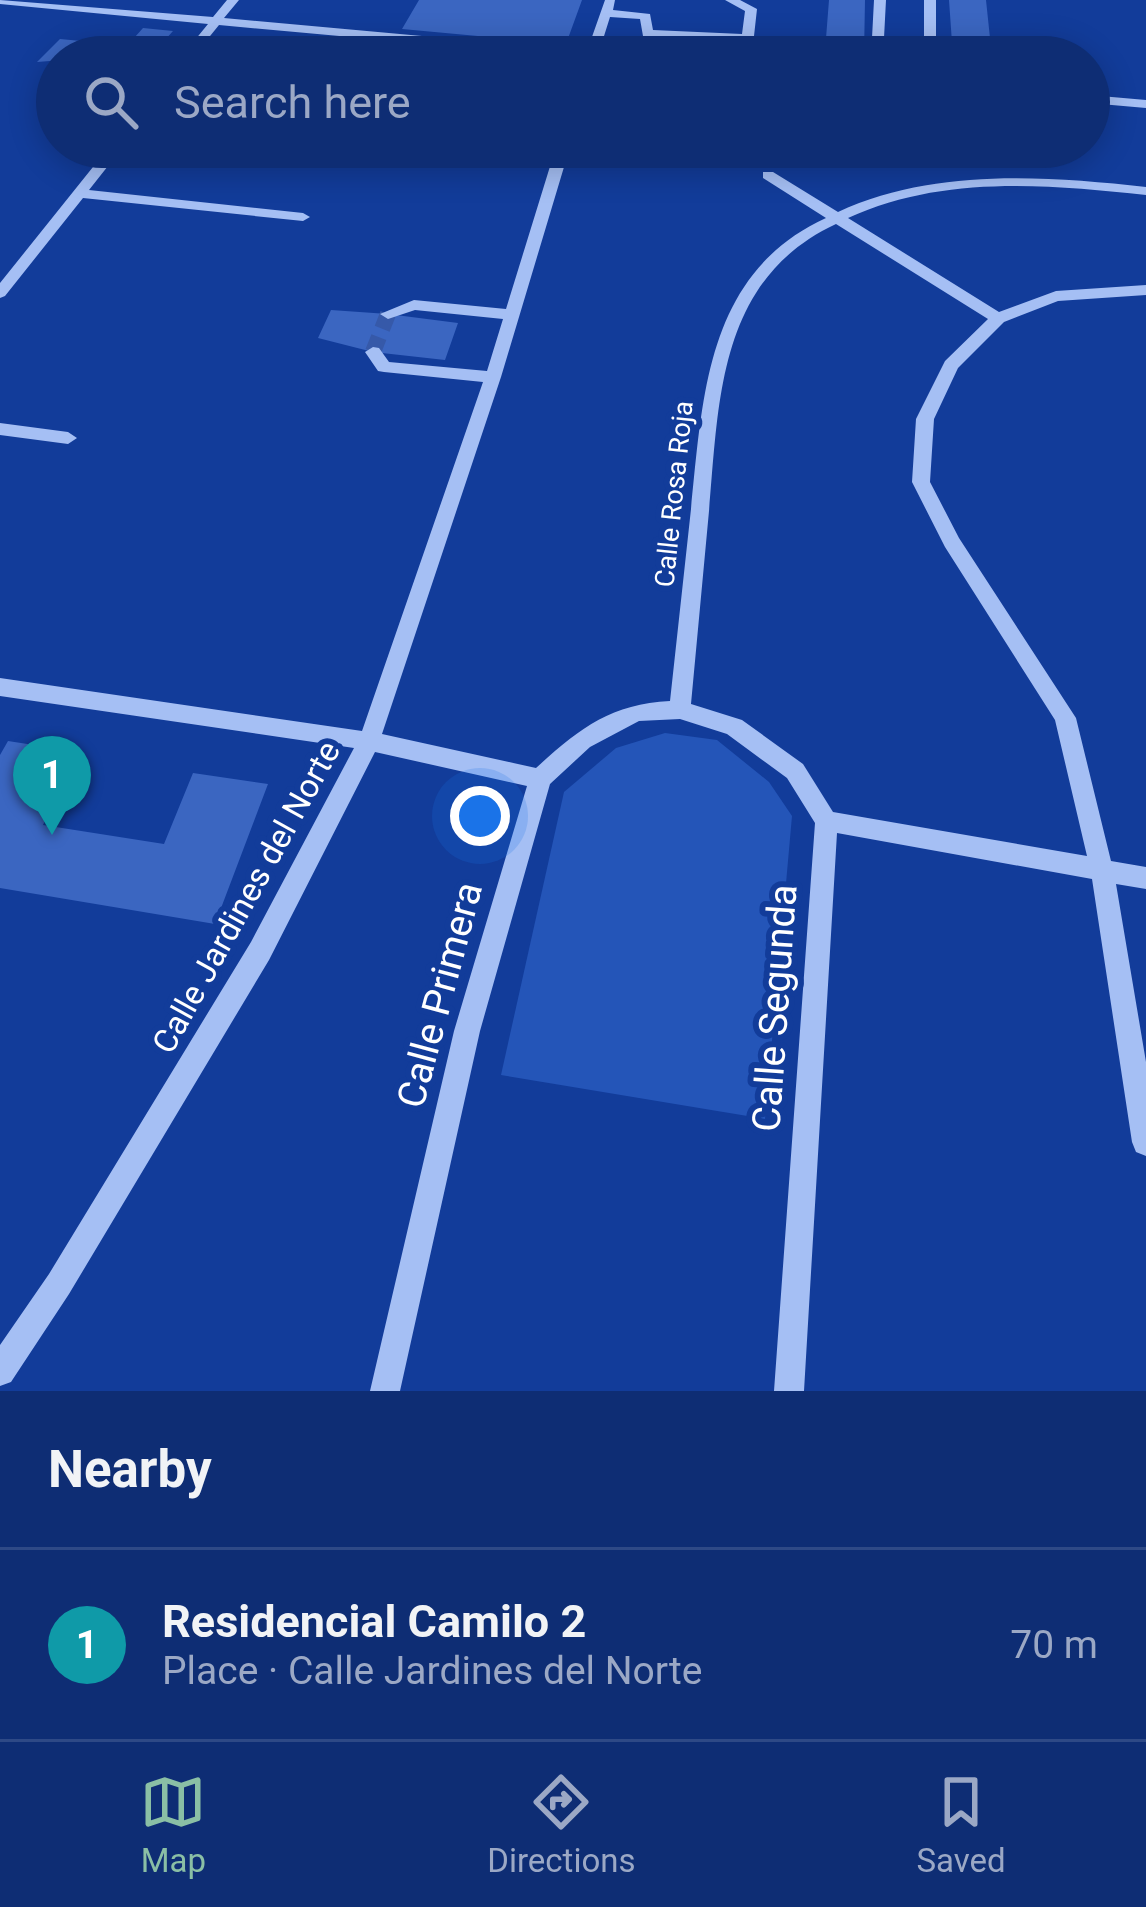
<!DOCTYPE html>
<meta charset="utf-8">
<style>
:root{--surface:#0e2d74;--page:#1c397c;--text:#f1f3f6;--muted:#9ba8c5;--line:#2e4986;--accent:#8abfa5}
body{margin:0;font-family:Roboto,sans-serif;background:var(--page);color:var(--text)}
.you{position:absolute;left:480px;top:816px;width:42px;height:42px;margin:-30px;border:9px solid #fff;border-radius:50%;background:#1a73e8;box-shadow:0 0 0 18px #1a73e833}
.badge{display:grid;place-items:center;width:78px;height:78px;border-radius:50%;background:var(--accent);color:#fff;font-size:39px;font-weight:700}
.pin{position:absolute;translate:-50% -99px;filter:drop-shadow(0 3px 6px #0008)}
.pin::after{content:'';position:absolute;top:63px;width:42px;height:36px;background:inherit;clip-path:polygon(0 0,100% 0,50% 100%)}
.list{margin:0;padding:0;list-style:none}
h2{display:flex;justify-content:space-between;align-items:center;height:156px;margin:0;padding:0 48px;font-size:51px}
h2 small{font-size:39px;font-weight:400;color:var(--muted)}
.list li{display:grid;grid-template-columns:78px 1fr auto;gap:36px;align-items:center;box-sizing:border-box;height:192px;padding:0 48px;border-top:3px solid var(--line)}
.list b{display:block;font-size:45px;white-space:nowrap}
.list p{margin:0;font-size:39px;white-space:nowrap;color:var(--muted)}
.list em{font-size:39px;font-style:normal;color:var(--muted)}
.icon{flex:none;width:66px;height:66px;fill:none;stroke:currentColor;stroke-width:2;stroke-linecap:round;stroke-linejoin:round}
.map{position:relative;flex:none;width:1146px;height:1391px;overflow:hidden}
.search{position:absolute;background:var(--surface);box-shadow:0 6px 30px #0003;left:36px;right:36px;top:36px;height:132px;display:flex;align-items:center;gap:30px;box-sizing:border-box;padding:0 42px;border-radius:66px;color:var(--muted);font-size:45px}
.sheet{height:348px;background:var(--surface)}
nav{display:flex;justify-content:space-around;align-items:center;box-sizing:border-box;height:168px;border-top:3px solid var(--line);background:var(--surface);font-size:33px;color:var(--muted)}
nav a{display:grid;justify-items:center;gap:6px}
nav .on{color:var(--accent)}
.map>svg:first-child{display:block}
</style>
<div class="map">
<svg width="1146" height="1391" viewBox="0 0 1146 1391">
<rect width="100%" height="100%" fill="#123c9a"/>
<!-- green -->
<path fill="#2455b8" d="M665,733L717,740L769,782L792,816L765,1119L501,1075L564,792L616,748Z"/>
<!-- building -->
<path fill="#3b66c1" d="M419,0H582L566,44L402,29Z
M829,0H865L864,55L825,51Z
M949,0H986L992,57H953Z
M143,28L173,31L150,57H117Z
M60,39L113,44L101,57L37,62Z
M331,310L388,314L458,323L445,360L373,352L318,338Z
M8,741L79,752L43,825L164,844L193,773L268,784L215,924L0,888V755Z"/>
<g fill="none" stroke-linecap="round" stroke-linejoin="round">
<!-- minor-tunnel -->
<path stroke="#3659a9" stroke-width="16" stroke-dasharray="16 9" stroke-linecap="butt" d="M373,352L388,314"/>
<!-- minor -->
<path fill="#a5bff4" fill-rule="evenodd" d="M0,0L213,17L227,0H239L224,18L587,51L605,0H615L613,10L650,14L653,30L742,34L745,11L725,0H740L757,9L754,36L774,39L798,57C780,57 771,45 753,43C728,39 700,41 675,41L669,57H657L663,39L643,36L640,19L610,17L599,52L615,57H569L219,25L193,57H181L208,24L0,4Z
M874,0H886L883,57H871Z
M924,0H936V57H924Z
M1089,95L1146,100V108L1089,103Z
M109,147H123L89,190L303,213L310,217L303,221L83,198L5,296L0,298V283Z
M556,147H570L501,377L382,734L536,768C579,729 610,704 670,701C677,637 684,573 691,509C703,396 706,273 826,218L763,178V172H773L838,212C934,168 1043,176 1146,187V195C1047,184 941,175 848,218L999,312L1056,291L1146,285V295L1058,301L1004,322L958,368L934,419L930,482L959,538L1076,718L1111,861L1146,867V889L1116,884L1146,1062V1156L1136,1152L1132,1142L1092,879L837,833L804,1391H774L815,823L787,778L727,734L680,719L639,721L590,747L550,784L480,1031L400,1391H370L454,1031L527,786L375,752L269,960L69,1294L11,1382L0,1386V1345L49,1274L251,942L354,748L0,696V678L362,731L483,382L384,372L378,371L365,352L373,347L379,348L389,362L487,371L503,319L415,310L388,319L380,314L414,300L506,309ZM836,224L988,319L945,361L916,419L912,482L945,547L1055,720L1087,856L833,812L803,764L742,720L691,704C697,640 703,575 709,511C719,400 718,279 836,224Z
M0,423L68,432L77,438L68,444L0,435Z"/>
</g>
<g text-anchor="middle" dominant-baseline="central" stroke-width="12" stroke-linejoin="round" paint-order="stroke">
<!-- far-street labels -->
<g font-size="27" fill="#fff" stroke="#123c9a">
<text transform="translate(674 494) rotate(-84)">Calle Rosa Roja</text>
</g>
<!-- street labels -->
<g font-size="33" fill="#fff" stroke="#123c9a">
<text transform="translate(246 897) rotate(-61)">Calle Jardines del Norte</text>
</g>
<!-- near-street labels -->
<g font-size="39" fill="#fff" stroke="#123c9a">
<text transform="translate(440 995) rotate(-75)">Calle Primera</text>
<text transform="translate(775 1008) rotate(-86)">Calle Segunda</text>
</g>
</g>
</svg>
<div class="you"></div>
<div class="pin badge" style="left:52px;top:835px;background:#0f9aa8">1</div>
<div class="search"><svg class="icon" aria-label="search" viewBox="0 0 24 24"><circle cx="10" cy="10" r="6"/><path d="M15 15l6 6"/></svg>Search here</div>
</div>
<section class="sheet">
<h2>Nearby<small></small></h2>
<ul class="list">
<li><span class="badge" style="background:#0f9aa8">1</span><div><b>Residencial Camilo 2</b><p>Place · Calle Jardines del Norte</p></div><em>70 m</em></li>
</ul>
</section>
<nav>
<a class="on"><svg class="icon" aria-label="map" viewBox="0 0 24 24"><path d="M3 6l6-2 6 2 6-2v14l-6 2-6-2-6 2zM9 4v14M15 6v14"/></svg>Map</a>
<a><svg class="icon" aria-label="directions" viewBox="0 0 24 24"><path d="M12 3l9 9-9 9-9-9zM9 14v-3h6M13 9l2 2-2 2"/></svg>Directions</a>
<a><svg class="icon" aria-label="saved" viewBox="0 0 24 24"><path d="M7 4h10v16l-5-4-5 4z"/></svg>Saved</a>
</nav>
